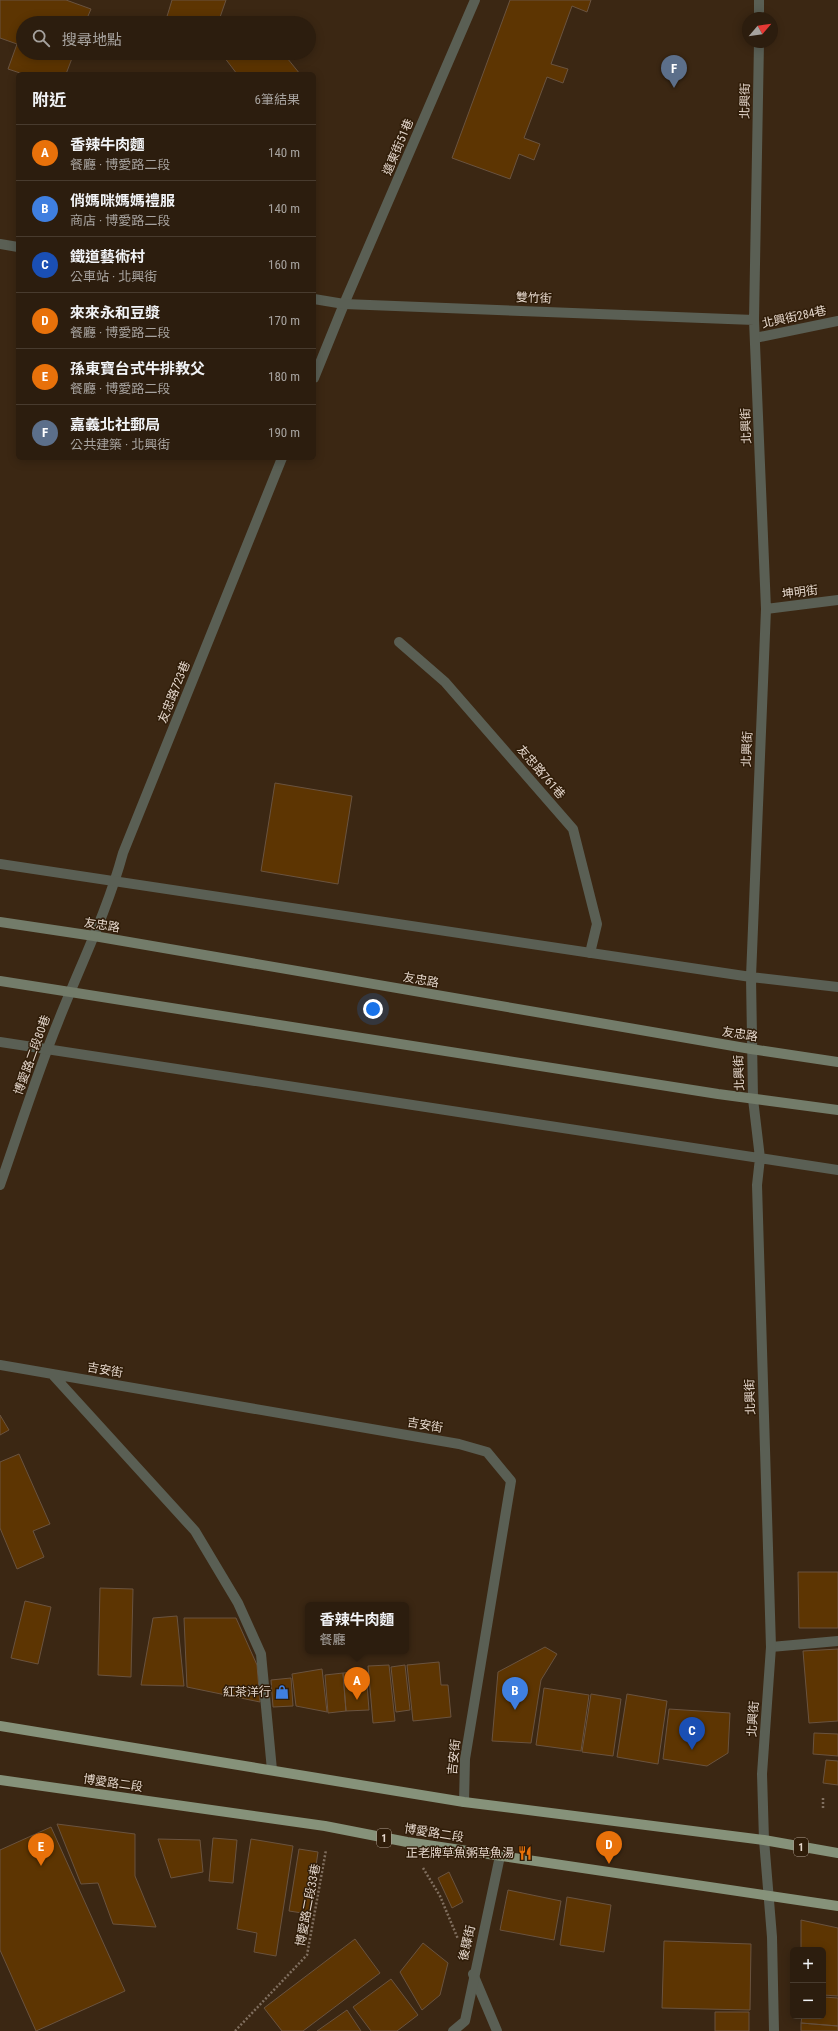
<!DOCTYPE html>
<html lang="zh-TW">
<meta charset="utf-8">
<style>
:root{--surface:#2c1d0e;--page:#382a1c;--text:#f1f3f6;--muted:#a6a29e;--line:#483b2e;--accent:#8bbbb9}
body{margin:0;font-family:"Roboto Condensed","Noto Sans TC",sans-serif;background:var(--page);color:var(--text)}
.controls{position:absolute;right:12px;bottom:12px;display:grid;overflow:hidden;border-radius:6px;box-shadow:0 2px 10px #0003}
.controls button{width:36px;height:36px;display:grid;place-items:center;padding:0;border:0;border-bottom:1px solid var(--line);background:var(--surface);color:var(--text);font:20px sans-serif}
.compass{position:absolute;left:742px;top:12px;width:36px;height:36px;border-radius:50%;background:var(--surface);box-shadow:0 2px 10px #0003;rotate:61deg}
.you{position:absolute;left:373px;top:1009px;width:14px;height:14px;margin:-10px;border:3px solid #fff;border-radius:50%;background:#1a73e8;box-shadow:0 0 0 6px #1a73e833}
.badge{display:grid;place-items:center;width:26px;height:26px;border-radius:50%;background:var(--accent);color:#fff;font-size:13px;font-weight:700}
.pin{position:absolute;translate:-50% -33px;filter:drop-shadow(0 1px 2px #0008)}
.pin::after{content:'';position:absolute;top:21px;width:14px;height:12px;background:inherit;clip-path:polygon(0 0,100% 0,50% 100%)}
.popup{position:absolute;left:305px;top:1602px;width:104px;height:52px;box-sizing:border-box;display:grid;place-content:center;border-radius:6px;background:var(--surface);filter:drop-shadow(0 1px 3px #0005);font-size:13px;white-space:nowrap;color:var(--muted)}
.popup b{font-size:15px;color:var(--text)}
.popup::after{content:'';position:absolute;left:50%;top:100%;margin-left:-8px;border:8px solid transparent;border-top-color:var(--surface)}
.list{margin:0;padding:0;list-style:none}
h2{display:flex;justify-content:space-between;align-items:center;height:52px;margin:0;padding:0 16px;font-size:17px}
h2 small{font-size:13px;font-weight:400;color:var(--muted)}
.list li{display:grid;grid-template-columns:26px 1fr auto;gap:12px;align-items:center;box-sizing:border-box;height:56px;padding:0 16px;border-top:1px solid var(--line)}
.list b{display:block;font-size:15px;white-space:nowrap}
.list p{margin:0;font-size:13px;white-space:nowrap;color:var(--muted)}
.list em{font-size:13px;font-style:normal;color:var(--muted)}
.icon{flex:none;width:22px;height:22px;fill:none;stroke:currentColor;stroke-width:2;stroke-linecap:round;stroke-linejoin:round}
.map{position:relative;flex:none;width:838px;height:2031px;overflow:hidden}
.search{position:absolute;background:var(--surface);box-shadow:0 2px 10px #0003;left:16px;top:16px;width:300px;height:44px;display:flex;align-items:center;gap:10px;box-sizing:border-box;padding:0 14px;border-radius:22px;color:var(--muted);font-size:15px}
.panel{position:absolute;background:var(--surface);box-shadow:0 2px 10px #0003;left:16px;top:72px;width:300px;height:388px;border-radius:6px}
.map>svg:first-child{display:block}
</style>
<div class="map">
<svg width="838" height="2031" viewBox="0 0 838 2031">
<rect width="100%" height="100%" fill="#3b2713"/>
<!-- building -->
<path fill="#5d3502" stroke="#6a533f" d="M0,0H66L91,9L85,23H23V53H74L66,74H23L8,69L17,44L0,38Z
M172,0H226L218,23H165Z
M510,0H591L587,12L572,6L551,64L568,69L563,83L547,77L524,138L540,144L534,160L519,154L510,179L452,158Z
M221,53H283L300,74H237Z
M275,783L352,796L338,884L261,871Z
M0,1415L9,1430L0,1435Z
M19,1454L50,1524L33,1531L44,1557L17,1569L0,1528V1462Z
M798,1572H838V1628H799Z
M100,1588L133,1589L131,1677L98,1675Z
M25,1601L51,1607L38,1664L11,1658Z
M177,1616L184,1686L141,1685L153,1618Z
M184,1618H236L257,1665L260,1702L187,1687Z
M545,1647L557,1654L541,1680L531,1743L492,1741L498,1672Z
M838,1649V1721L809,1723L803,1651Z
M439,1662L441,1685H448L451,1717L413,1721L407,1665Z
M389,1665L395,1721L373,1723L368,1666Z
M405,1665L410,1710L396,1712L391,1667Z
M322,1669L327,1712L296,1706L292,1674Z
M366,1671L369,1710L346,1711L343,1673Z
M343,1673L346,1711L328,1713L325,1675Z
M291,1678L293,1706L273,1707L271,1680Z
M544,1688L589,1695L581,1751L536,1745Z
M591,1694L621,1699L613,1756L582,1752Z
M627,1694L667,1701L658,1764L617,1757Z
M669,1709L730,1713L728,1753L707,1766L663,1759Z
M814,1733L838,1734V1756L813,1754Z
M826,1760L838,1761V1785L823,1783Z
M57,1824L135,1834V1876L156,1927L113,1924L98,1883L81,1884Z
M51,1827L125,1991L36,2031L0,1950V1850Z
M213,1838L237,1840L233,1883L209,1881Z
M158,1839L200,1840L203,1872L171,1878Z
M251,1839L293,1846L276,1956L254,1952L257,1933L237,1929Z
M299,1849L318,1852L309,1914L289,1911Z
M449,1872L463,1902L452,1908L438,1878Z
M508,1890L561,1901L554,1940L500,1930Z
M567,1897L611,1905L604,1952L560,1945Z
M801,1920L838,1928V1996L823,1995V1950H801Z
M355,1939L380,1973L303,2031H282L264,2008Z
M664,1941L751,1944L750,2010L662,2008Z
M423,1943L448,1963L440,1995L422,2010L400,1972Z
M391,1979L418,2015L397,2031H371L353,2007Z
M823,1997L838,1998V2026L801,2023L802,2016H823Z
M347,2010L361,2031H317Z
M715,2012H749V2031H715Z
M801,2023L838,2026V2031H801Z"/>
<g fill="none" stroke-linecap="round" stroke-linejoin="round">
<!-- path -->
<path stroke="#806f5f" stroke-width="2.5" stroke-dasharray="2 2" stroke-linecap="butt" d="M823,1808V1798
M423,1868L440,1896L458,1939
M235,2031L307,1955L326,1850"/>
<!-- lane -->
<path stroke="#5a5f54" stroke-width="10" d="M755,338L838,321
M314,378L344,304L475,0
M399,642L445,682L573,829L597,924L590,953
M0,1185C19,1131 36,1076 58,1022C80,966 107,912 123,853L282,458
M0,1365L459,1444L487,1452L511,1481L465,1759L464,1802
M52,1374L195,1531L238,1603L261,1654L272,1770
M771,1647L838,1641
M473,1974L497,2031"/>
<!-- street -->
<path stroke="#5a5f54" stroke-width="10" d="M759,18V0
M759,42L754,320L766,609L751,977L753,1099L760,1158L757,1185L771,1647L762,1774L764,1840L772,1937L774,2031
M0,244L18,247
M314,299L344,304L754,320
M766,609L838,600
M0,864L751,977L838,987
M0,1042L838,1170
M453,2031L465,2021L500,1856"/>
<!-- secondary -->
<path stroke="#737c6a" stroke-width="10" d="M0,922L94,936L751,1049L838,1062
M0,981L718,1094L838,1110"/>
<!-- primary -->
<path stroke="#86927a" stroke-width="10" d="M0,1726L464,1802L764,1840L838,1853
M0,1780L325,1826L407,1842L838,1906"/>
</g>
<!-- icons -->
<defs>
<symbol id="shop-bare" viewBox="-9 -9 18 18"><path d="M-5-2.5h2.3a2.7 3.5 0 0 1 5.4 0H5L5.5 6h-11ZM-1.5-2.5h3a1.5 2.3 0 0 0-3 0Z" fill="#3f7fe0" stroke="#301d09" stroke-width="2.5" paint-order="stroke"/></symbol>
<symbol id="restaurant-bare" viewBox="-9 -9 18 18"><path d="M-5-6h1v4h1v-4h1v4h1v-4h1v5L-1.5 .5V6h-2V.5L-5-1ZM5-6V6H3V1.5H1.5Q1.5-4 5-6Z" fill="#e8710a" stroke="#301d09" stroke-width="2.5" paint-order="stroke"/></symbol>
</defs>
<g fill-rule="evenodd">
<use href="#shop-bare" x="272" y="1682" width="20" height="20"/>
<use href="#restaurant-bare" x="515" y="1843" width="20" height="20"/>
</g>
<g text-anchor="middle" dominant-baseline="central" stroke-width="3" stroke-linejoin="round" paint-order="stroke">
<!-- shield labels -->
<g fill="#301d09" stroke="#ae9e91" stroke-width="1">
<rect x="377" y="1829" width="14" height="18" rx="3"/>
<rect x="794" y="1838" width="14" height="18" rx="3"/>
</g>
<g font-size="11" font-weight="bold" fill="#e4d6cb">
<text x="384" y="1838">1</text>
<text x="801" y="1847">1</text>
</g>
<!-- street labels -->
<g font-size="12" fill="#e4d6cb" stroke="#301d09">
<text transform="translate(745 101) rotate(-89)">北興街</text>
<text transform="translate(398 147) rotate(-67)">遠東街51巷</text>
<text transform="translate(534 298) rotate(2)">雙竹街</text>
<text transform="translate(794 317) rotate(-12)">北興街284巷</text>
<text transform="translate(746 426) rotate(-92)">北興街</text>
<text transform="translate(800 592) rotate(-7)">坤明街</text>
<text transform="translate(174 692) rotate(-68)">友忠路723巷</text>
<text transform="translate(747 749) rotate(-88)">北興街</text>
<text transform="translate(541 772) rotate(49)">友忠路761巷</text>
<text transform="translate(102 925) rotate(9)">友忠路</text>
<text transform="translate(421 980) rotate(10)">友忠路</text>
<text transform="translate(740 1034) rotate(9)">友忠路</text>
<text transform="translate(32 1055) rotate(-70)">博愛路二段80巷</text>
<text transform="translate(739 1073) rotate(-92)">北興街</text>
<text transform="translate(105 1370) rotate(10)">吉安街</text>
<text transform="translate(750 1397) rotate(-92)">北興街</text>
<text transform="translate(425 1425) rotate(10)">吉安街</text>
<text transform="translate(753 1719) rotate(-86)">北興街</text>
<text transform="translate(454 1757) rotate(-84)">吉安街</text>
<text transform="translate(113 1783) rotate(8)">博愛路二段</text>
<text transform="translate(434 1833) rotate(9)">博愛路二段</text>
<text transform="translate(308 1905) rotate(-79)">博愛路二段33巷</text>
<text transform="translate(467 1943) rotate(-77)">後驛街</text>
</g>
<!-- poi labels -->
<g font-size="12" fill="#e4d6cb" stroke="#301d09" text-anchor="end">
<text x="271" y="1692">紅茶洋行</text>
<text x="514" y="1853">正老牌草魚粥草魚湯</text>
</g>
</g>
</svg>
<div class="controls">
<button>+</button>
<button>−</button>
</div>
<svg class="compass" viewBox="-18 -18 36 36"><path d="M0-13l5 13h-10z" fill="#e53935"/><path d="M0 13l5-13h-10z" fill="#a6a29e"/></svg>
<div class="you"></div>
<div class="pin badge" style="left:357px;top:1700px;background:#e8710a">A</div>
<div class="popup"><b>香辣牛肉麵</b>餐廳</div>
<div class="pin badge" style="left:515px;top:1710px;background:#3f7fe0">B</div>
<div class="pin badge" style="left:692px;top:1750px;background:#1a4fb4">C</div>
<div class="pin badge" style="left:609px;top:1864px;background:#e8710a">D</div>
<div class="pin badge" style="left:41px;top:1866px;background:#e8710a">E</div>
<div class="pin badge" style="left:674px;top:88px;background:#5c6f8a">F</div>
<div class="search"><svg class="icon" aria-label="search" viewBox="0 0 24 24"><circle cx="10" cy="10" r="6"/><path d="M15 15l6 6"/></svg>搜尋地點</div>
<section class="panel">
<h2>附近<small>6筆結果</small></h2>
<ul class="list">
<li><span class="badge" style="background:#e8710a">A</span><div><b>香辣牛肉麵</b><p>餐廳 · 博愛路二段</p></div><em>140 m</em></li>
<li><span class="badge" style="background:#3f7fe0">B</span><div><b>俏媽咪媽媽禮服</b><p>商店 · 博愛路二段</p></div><em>140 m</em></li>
<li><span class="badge" style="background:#1a4fb4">C</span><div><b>鐵道藝術村</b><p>公車站 · 北興街</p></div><em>160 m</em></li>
<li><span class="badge" style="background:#e8710a">D</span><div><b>來來永和豆漿</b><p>餐廳 · 博愛路二段</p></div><em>170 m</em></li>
<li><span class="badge" style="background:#e8710a">E</span><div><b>孫東寶台式牛排教父</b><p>餐廳 · 博愛路二段</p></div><em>180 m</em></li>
<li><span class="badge" style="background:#5c6f8a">F</span><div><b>嘉義北社郵局</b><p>公共建築 · 北興街</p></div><em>190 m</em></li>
</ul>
</section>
</div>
